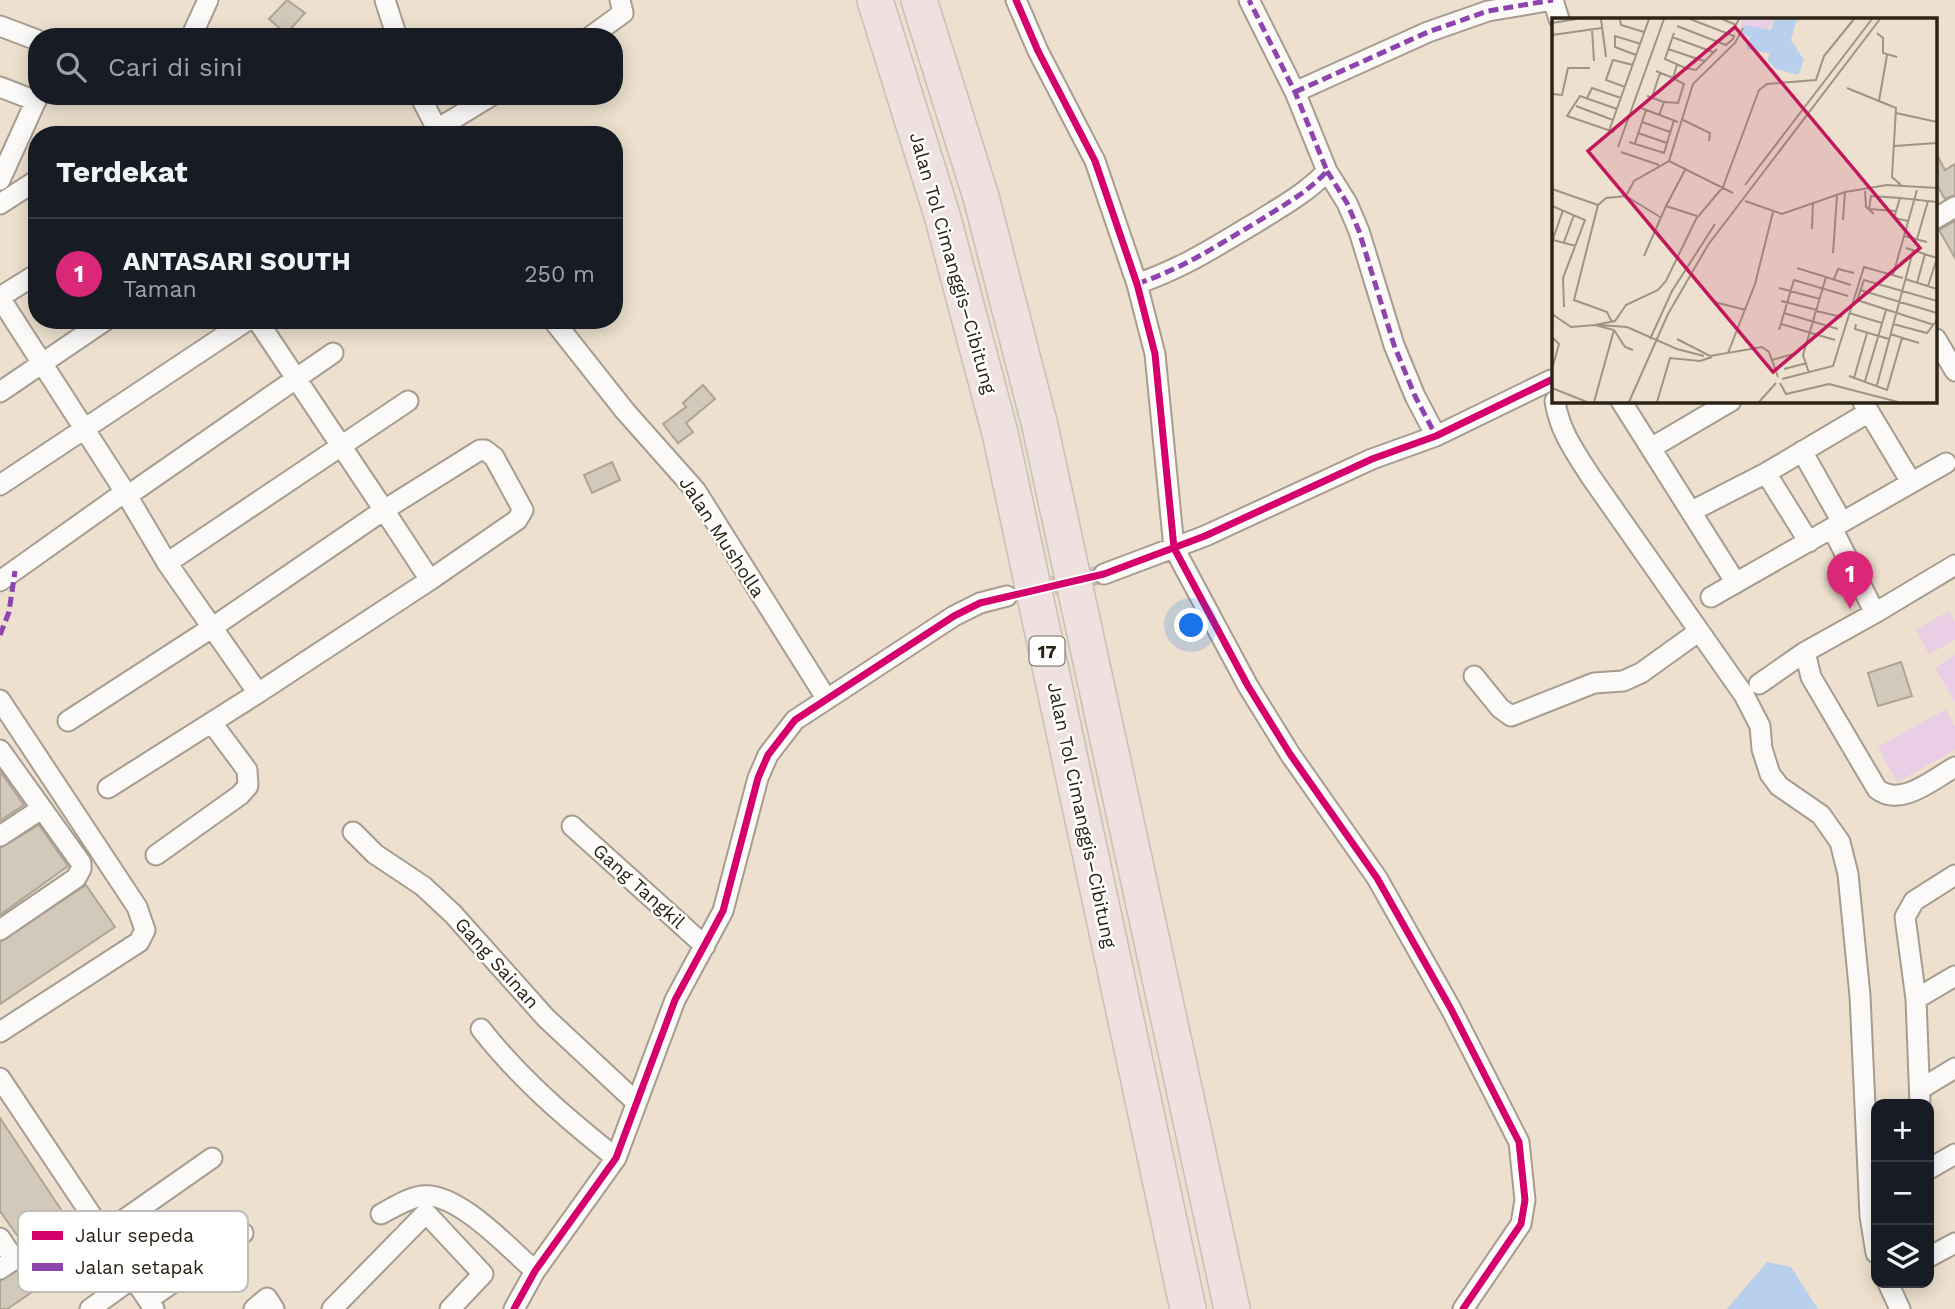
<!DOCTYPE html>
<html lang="id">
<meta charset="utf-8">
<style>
:root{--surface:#171b24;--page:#242831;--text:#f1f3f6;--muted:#9ea1a6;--line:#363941;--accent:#db2777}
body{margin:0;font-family:"Work Sans",sans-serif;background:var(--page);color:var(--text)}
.controls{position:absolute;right:21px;bottom:21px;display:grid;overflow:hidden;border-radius:14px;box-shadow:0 4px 18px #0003}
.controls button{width:63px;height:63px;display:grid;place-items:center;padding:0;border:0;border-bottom:2px solid var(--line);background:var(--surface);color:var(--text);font:35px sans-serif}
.you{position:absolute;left:1192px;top:626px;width:24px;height:24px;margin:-18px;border:5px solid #fff;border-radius:50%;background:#1a73e8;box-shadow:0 0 0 10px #1a73e833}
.badge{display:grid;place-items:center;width:46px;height:46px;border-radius:50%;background:var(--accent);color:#fff;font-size:23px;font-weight:700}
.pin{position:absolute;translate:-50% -58px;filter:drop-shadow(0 2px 4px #0008)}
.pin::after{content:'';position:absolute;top:37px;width:24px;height:21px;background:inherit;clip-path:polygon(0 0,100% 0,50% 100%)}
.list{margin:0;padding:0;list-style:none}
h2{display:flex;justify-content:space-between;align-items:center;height:91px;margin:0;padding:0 28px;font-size:30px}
h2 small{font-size:23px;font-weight:400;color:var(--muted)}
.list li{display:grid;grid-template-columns:46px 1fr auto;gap:21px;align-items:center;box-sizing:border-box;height:112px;padding:0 28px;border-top:2px solid var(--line)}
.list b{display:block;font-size:26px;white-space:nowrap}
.list p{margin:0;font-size:23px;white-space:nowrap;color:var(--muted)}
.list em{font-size:23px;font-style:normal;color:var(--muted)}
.icon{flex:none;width:38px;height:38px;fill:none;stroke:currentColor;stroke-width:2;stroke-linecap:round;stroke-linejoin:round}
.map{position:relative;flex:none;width:1955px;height:1309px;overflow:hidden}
.search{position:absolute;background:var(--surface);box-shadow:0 4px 18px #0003;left:28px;top:28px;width:595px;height:77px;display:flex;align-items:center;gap:18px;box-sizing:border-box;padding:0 24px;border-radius:28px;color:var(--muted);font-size:26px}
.panel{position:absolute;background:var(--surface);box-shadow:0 4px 18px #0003;left:28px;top:126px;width:595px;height:203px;border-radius:28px}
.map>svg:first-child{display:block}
</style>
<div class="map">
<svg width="1955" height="1309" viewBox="0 0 1955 1309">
<rect width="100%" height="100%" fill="#ede0ce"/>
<!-- green -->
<path fill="#e9cee5" d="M1949,611L1955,622V640L1929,654L1916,629Z
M1955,655V702L1935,668Z
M1946,709L1955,727V750L1897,782L1878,747Z"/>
<!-- water -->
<path fill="#b8d0ee" d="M1767,1262L1791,1267L1818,1309H1727Z"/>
<!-- building -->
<path fill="#d3c9bb" stroke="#aea496" stroke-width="2" d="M287,0L305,13L286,34L269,19Z
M1936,153L1945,170L1955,164V195L1945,199L1936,183Z
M1955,221V258L1939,230Z
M703,385L715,399L686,423L693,432L678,443L663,424L686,407L683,403Z
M612,462L620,480L592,493L584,475Z
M1901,662L1912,696L1878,706L1868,673Z
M0,771L24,805L0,821Z
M39,825L68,866L0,915V848Z
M86,885L115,927L0,1004V942Z
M0,1118L68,1220L54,1219L21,1241L0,1211Z
M71,1225L90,1253L7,1309H0V1281L67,1239L71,1234Z"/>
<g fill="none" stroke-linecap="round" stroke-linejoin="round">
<!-- minor-tunnel -->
<path stroke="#c6baa9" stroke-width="19" stroke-dasharray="19 10" stroke-linecap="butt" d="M1025,592L1104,574"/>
<defs>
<path id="minor" d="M385,0L397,37
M1016,0L1038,51L1095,161L1137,284L1155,354L1174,548L1248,686L1290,754L1377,878L1451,1009L1519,1142L1525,1200L1521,1224L1463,1309
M0,26L37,40
M191,37L208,0
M590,37L623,13L620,0
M0,87L36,101
M1295,92L1428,32L1488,11L1553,0L1559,19
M420,96L440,135
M437,129L491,96
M1327,171L1347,203L1359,231L1394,345L1415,396L1436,436
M0,180L38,96
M0,204L37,180
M1936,218L1955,207
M1137,284C1187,266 1213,248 1257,222C1282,206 1307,193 1327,171L1295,92L1249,0
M0,297L37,274
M0,298L125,492L0,581
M553,320L625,411L696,491L826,698
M1936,339L1955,371
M0,392L106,320
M1555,401C1559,430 1575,452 1591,477L1744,695L1760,726L1762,749L1770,774L1779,786L1821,815L1840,842L1848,874L1860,996L1870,1216L1876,1253
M1621,401L1736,583
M1863,402L1911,482
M1651,448L1731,401
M480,450H485L494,457L523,510L517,520L430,580L384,510Z
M1802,451L1842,522
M1766,473L1809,542
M0,485L248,320
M127,496L333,353
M1692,511L1766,473L1869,412
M1832,528L1875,613L1955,565
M167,563L408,401
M1104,574L1205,536L1372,459L1436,436L1551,380
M1711,597L1946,463
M1875,613L1805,652L1811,677L1877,789C1901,808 1933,779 1955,767
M1474,676L1500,708L1511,716L1594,683L1623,681L1641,673L1698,632
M1759,684L1805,652
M258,693L430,580
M0,700L137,907L145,930L139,942L0,1032
M68,721L213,627L384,510L257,320
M0,750L81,863V869L76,878L0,930
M108,788L258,693L167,563L125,492
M572,826L705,946
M353,832L375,854L423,886L453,914L546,1018L636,1102
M0,836L41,809
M156,855L240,795L248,786L247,770L212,723
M1916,999L1955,976
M481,1029C520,1079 566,1118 616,1158
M0,1078L154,1309
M1922,1088L1955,1068
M1920,1104L1916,999L1905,917L1914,901L1955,875
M1929,1169L1955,1154
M381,1214C394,1207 408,1198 422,1196C457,1191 510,1249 535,1271
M105,1233L212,1158
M0,1238L14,1259
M1929,1257L1955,1243
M0,1269L60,1229
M1888,1283L1900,1309
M148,1300L243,1233
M90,1309L133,1278
M254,1309L267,1298L274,1309
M332,1309L426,1213L483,1274L450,1309
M514,1309L535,1271L616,1158L675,1000L723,911L758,778L768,755L795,720L954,616L980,603L1007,596"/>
<path id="motorway" d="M875,0L942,215L1000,433L1188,1309
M919,0L981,197L1039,422L1232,1309"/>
</defs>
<!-- minor casing -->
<use href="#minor" stroke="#a69c8f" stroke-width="23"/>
<!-- motorway casing -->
<use href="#motorway" stroke="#c6c0b6" stroke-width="38"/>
<!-- minor -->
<use href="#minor" stroke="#fcfaf8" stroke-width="19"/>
<!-- motorway -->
<use href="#motorway" stroke="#efe1df" stroke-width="35"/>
<!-- quiet -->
<path stroke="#8e44ad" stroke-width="5" stroke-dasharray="10 5" stroke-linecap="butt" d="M1295,92L1428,32L1488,11L1553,0
M1327,171L1347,203L1359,231L1394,345L1415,396L1436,436
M1137,284C1187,266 1213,248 1257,222C1282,206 1307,193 1327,171L1295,92L1249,0
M0,635L9,612L15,571"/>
<defs>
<path id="cycleway" d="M1016,0L1038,51L1095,161L1137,284L1155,354L1174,548L1248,686L1290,754L1377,878L1451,1009L1519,1142L1525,1200L1521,1224L1463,1309
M514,1309L535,1271L616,1158L675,1000L723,911L758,778L768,755L795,720L954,616L980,603L1104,574L1205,536L1372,459L1436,436L1551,380"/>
</defs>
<!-- cycleway casing -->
<use href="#cycleway" stroke="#fff" stroke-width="11"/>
<!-- cycleway -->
<use href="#cycleway" stroke="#d6006c" stroke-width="7"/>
</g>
<g text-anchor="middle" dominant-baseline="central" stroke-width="5" stroke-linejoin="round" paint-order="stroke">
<!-- shield labels -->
<rect fill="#fff" stroke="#6b655c" stroke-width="2" x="1029.5" y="636.5" width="35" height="29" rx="5"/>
<g font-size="18" font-weight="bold" fill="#2b2316">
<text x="1047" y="651">17</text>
</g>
<!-- street labels -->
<g font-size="19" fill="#2b2316" stroke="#fff">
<text transform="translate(953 263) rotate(74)">Jalan Tol Cimanggis–Cibitung</text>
<text transform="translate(722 537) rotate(57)">Jalan Musholla</text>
<text transform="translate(1082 815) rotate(78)">Jalan Tol Cimanggis–Cibitung</text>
<text transform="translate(639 886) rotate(42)">Gang Tangkil</text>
<text transform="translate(497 963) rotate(48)">Gang Sainan</text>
</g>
</g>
<!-- overview -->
<g transform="translate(1552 18)">
<rect width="385" height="385" fill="#ede0ce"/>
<path d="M189,1H222L215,12L189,9Z" fill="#e9cee5"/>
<path d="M222,1H249L244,4L239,22L252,42L246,57L224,51L216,43L217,35L194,31L198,19L190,16L192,7L219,12Z" fill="#b8d0ee"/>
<path fill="none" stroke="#9f9484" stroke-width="2" d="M49,1L54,39M170,1L184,7L187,1M68,2L69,7L92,14M0,5L25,1M125,8L174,27L181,21L182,18L138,1M40,11L42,43M122,15L113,41L133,50L144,52L165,31M325,15L331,20V35L345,39M0,17L50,10M120,19L161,34M116,31L152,43M84,37L63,29V18L89,26M104,53L121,60L125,47M73,69L54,62L61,42L81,47M295,70L344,90L340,159L349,167M0,76L10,77L16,50H38M95,78L112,84L107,97M100,79L108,55M35,80L40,70L69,80M327,83L335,37M112,84L126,85L132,66L121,60M24,88L61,102M89,90L126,104M344,95L385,104M131,102L158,115L157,123M90,104L118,114M57,113L97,1M62,114L15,98L28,78L65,91M86,115L115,125M77,124L112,135L122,102M83,125L94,92M342,128L385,125M66,129L112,1M69,134L107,147M117,143L181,175M193,167L320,1M0,171L46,187L54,180L74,178L82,163L117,143L141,66L183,25L191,10M313,173L314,189L322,196M74,178L108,199M348,180L385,184M193,183L230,196L293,174L335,167L385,170M46,187L22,282L55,294L60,304M0,188L33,202L11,260L12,289M114,188L134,150M344,193L317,191L319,178L348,180L342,200L356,203M291,202L293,174M260,211L261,184M352,218L375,224M1,221L11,192M365,221L376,183M1,222L24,228M12,224L22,197M354,230L385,240M281,235L285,177M92,238L114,188L145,198M245,250L274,259M341,257L365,172M282,261L286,251L302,255M353,261L385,271M365,265L373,236M376,268L385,240M227,270L268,281M308,272L385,295M229,283L265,292M162,284L194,292M264,293L274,259L299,267M232,295L286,311M297,295L330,305M0,296L19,309L43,307L62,312L73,329L81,332M229,306L283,322M304,306L303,311L337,321M341,306L375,315L385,302M43,307L63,303L74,287L106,272L114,263L144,201L171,169L207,72L215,66L264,62L272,38L302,1M47,307L75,309L125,331L152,338M382,307L305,282L312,262L385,283M227,312L242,262L296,278M338,316L367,325M0,319L7,326L0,351M98,321L120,273L163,206M125,321L158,338L210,329L217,334L226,359M176,335L203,266L221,194M220,342L245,335M232,351L255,345M257,355L251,337L264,293L290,299M297,358L335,372L350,320M302,360L315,315M230,361L281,348L312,249L351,260M313,363L334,292M228,365L234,376L277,366L346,384M325,367L361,233M0,370L35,384M42,384L62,312M77,384L116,296L156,227L328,1M105,384L118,340L148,343L160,339M207,384L224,365"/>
<path fill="#c2185b" fill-opacity="0.15" stroke="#c2185b" stroke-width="3.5" d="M183,9L368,230L221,354L36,133Z"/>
<rect width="385" height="385" fill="none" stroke="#2b2316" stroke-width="3.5"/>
</g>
<!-- legend -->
<rect x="18" y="1211" width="230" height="81" rx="10" fill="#fff" stroke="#bfbdb9" stroke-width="2"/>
<rect x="32" y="1231" width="31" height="9" fill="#d6006c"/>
<rect x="32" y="1263" width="31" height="8" fill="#8e44ad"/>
<g font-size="19" fill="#2b2316">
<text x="75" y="1242">Jalur sepeda</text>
<text x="75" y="1274">Jalan setapak</text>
</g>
</svg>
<div class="controls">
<button>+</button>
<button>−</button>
<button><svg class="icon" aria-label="layers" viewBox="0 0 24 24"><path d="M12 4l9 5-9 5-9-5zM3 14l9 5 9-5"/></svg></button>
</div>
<div class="you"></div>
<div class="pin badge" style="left:1850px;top:609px">1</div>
<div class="search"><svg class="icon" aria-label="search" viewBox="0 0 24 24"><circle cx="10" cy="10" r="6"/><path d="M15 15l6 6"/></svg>Cari di sini</div>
<section class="panel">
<h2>Terdekat<small></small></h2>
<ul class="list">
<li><span class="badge">1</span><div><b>ANTASARI SOUTH</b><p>Taman</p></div><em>250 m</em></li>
</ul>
</section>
</div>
